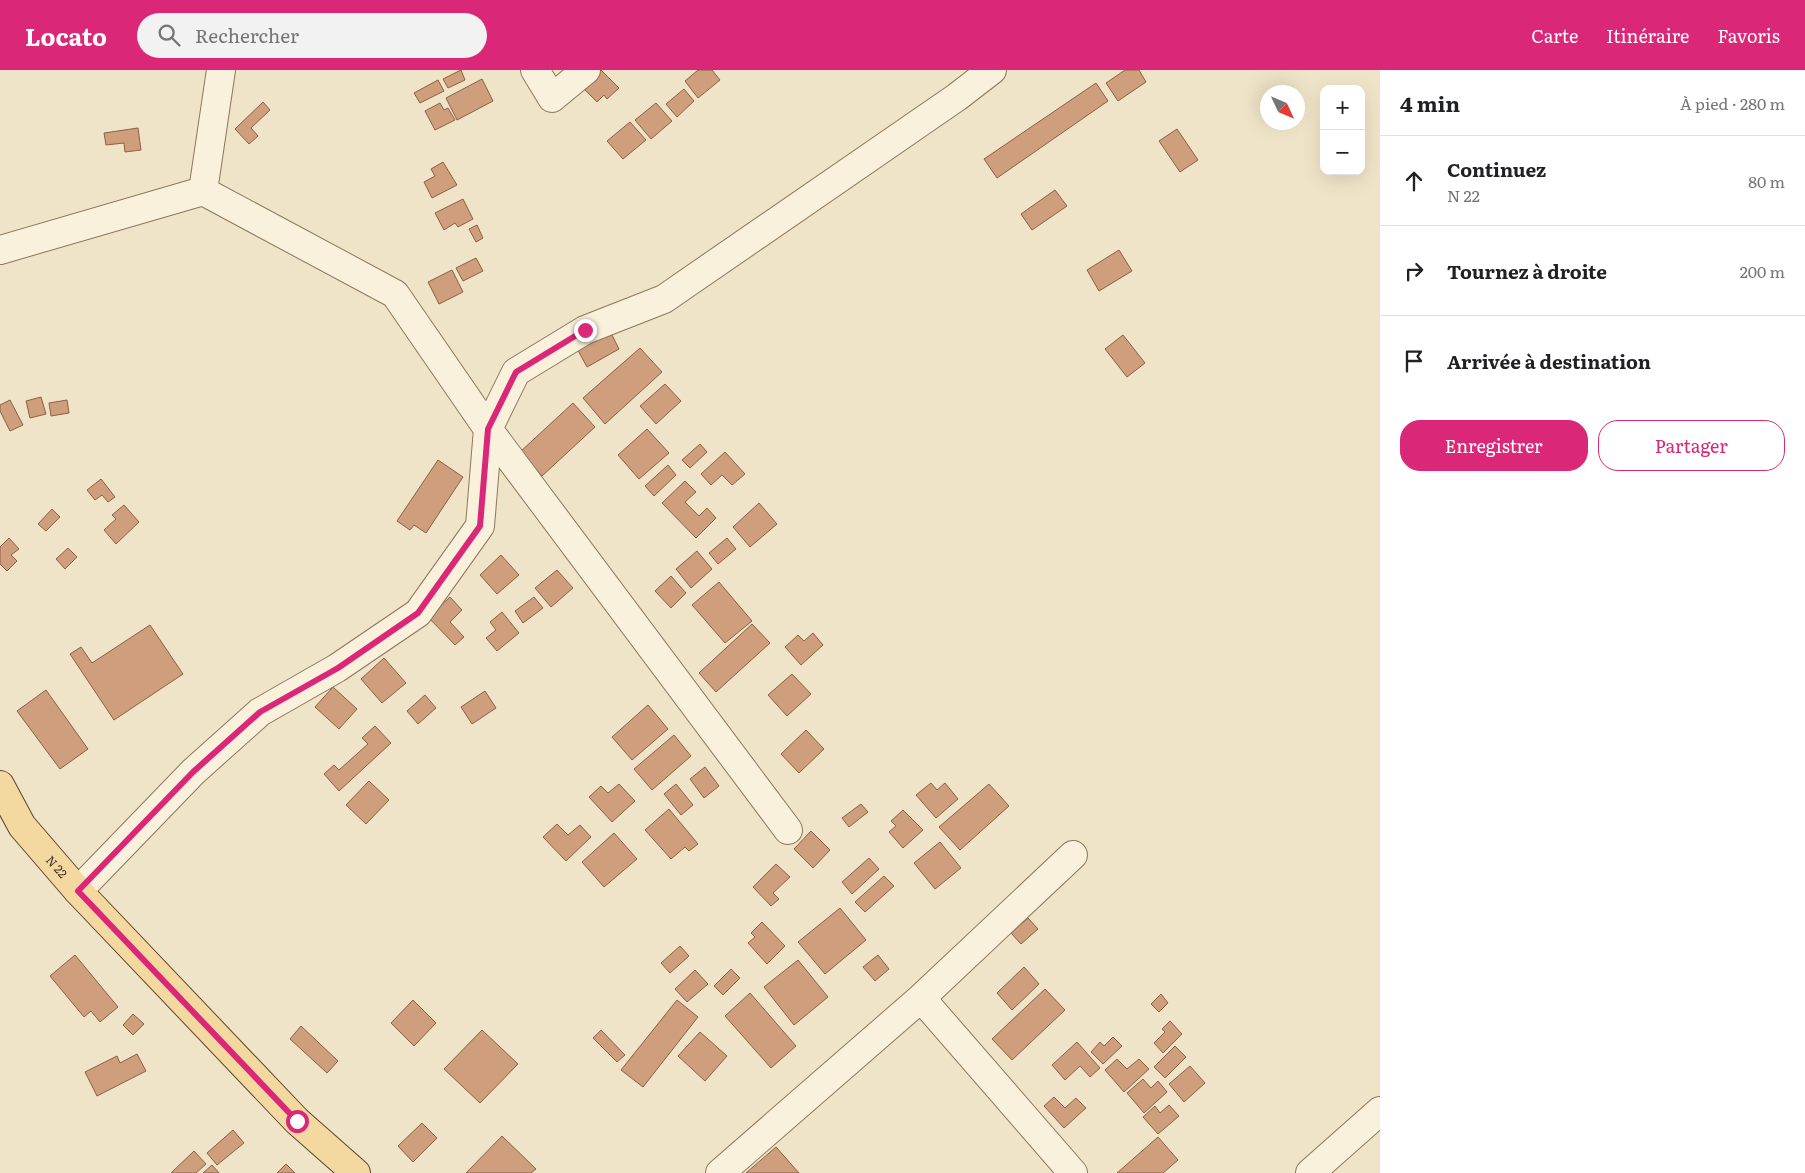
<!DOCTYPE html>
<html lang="fr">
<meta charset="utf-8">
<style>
:root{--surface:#fff;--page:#f2f2f2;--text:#202124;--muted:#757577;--line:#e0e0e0;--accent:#db2777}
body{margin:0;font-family:Literata,serif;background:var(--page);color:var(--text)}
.controls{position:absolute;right:15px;top:15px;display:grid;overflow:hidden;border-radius:10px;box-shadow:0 5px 20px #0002}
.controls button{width:45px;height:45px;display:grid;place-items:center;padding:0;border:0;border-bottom:1px solid var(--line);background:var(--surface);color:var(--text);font:25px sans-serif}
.compass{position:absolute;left:1260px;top:15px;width:45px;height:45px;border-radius:50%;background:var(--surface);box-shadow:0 5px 20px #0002;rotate:134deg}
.stop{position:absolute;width:15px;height:15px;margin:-11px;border:4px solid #db2777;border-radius:50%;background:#fff}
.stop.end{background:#db2777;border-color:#fff;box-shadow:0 1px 5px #0008}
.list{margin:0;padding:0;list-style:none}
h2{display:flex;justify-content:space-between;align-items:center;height:65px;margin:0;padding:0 20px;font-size:21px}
h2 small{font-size:16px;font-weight:400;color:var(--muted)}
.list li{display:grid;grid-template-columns:32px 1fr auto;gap:15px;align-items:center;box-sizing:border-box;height:90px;padding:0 20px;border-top:1px solid var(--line)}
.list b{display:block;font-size:19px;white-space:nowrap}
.list p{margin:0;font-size:16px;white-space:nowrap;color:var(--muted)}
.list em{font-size:16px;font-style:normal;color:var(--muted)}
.actions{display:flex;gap:10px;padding:15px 20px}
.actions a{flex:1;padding:11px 0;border:1px solid var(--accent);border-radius:20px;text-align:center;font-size:18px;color:var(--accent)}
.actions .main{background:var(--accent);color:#fff}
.icon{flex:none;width:28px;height:28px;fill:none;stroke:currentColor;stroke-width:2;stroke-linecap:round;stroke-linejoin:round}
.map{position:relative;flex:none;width:1380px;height:1103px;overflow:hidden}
header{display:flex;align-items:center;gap:30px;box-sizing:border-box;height:70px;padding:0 25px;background:var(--accent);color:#fff}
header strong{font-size:24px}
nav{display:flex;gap:28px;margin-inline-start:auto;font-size:18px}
.search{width:350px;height:45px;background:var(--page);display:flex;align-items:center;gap:12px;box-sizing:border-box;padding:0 18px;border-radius:28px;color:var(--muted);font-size:19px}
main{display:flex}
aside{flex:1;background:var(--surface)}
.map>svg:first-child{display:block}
</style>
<header>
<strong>Locato</strong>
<div class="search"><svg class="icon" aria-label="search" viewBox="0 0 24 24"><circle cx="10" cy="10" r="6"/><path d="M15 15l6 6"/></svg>Rechercher</div>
<nav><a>Carte</a><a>Itinéraire</a><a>Favoris</a></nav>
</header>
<main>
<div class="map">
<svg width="1380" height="1103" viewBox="0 0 1380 1103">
<rect width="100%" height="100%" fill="#f0e4c8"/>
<!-- building -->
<path fill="#cf9f7d" stroke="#8d5f41" d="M461,0L465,10L448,18L443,9Z
M593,0H601L619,18L607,29L604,25L597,32L585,20L591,14L585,8Z
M698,0H712L720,10L698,28L685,11Z
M1125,0H1139L1146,12L1118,31L1106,13Z
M482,9L493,31L457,50L446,28Z
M438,10L444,21L420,33L414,23Z
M1096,13L1108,31L997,108L984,89Z
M684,19L694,31L677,47L666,34Z
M263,32L270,40L251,58L258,66L249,74L235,59Z
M440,33L444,40L448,38L455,50L435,60L425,41Z
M656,33L672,51L651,69L635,50Z
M630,52L646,70L623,89L607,71Z
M138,58L141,80L125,82L124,73L106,75L104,63Z
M1177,59L1198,90L1180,102L1159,71Z
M443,92L457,115L432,128L424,112L435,106L431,99Z
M1055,120L1067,136L1032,160L1021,144Z
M463,129L473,149L458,157L455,153L444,160L435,143Z
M477,155L483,168L476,172L469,159Z
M1119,180L1132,201L1099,221L1087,200Z
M476,188L483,201L463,211L456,198Z
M452,200L463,222L439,234L428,212Z
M608,257L619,279L587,297L575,275Z
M1123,265L1145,293L1127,307L1105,279Z
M640,278L662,302L605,354L583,328Z
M665,314L681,331L656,354L640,336Z
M41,327L46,344L30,348L26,331Z
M10,330L23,355L10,361L0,341V335Z
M67,330L69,343L51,346L49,333Z
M573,333L595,357L542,406L520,382Z
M647,359L669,383L639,409L618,385Z
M700,374L707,382L690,398L682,390Z
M725,382L745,404L732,415L722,405L711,415L701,404Z
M438,390L463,407L426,463L414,455L410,460L397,451Z
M668,395L676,405L654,426L645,416Z
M101,409L115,427L108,432L102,425L95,430L87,420Z
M685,411L696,422L685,432L699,446L707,438L716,448L696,468L662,433Z
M759,433L777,454L750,477L733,457Z
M124,435L139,452L116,474L104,460L116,449L112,445Z
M52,439L60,447L46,461L38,454Z
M9,468L19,479L11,485L17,491L7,501L0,494V477Z
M727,468L736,479L718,494L709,483Z
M68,478L77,487L65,499L56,489Z
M697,481L712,499L691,518L676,499Z
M501,485L519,505L497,524L480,505Z
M557,500L573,518L551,537L535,518Z
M671,506L686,523L671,538L655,521Z
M719,512L752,551L725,573L692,535Z
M450,527L462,540L450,552L464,567L455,575L428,547Z
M534,527L543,538L523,553L515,541Z
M502,542L519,563L497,581L486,568L496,560L490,552Z
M752,554L770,573L716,622L699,603Z
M150,555L183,604L114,650L70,584L81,577L92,593Z
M813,563L823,575L801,595L785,577L798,565L804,571Z
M384,588L406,613L382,633L361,609Z
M792,604L811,624L787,646L768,625Z
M333,617L357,639L339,659L315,637Z
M46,620L88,679L60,699L17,641Z
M485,621L496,638L472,654L461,637Z
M425,625L436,638L418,654L407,641Z
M648,635L668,659L632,690L612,667Z
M375,656L391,673L339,721L324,704L334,695L339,700L368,674L362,668Z
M806,660L824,679L799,703L781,684Z
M674,665L691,686L652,720L634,699Z
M705,697L719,716L704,728L690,709Z
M369,711L389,730L366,754L346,735Z
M931,713L937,720L945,713L958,729L936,748L916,725Z
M619,714L635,731L612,752L589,727L601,716L608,723Z
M676,714L693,735L681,745L664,724Z
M989,714L1009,736L960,780L939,757Z
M861,734L868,742L849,757L842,748Z
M669,739L698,774L689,781L685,777L671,789L645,760Z
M903,740L923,760L903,778L889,762L896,756L891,751Z
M557,754L568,765L580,755L591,767L566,791L543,767Z
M811,761L830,780L813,798L794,779Z
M614,763L637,789L604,817L582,792Z
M940,772L961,798L935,819L914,793Z
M869,788L879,799L852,824L842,812Z
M776,794L790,807L773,823L779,829L771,836L753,817Z
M884,806L894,816L865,842L855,832Z
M840,838L866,870L825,904L798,872Z
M1028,848L1038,859L1021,874L1011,863Z
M762,852L785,876L767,894L748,873L755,867L751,863Z
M680,876L689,886L670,903L661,893Z
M75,885L118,937L100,952L91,941L84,947L50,906Z
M878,885L889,899L875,911L863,897Z
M798,890L828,927L794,955L764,917Z
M1024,897L1039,914L1012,940L997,923Z
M731,899L740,908L723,925L714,916Z
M695,900L708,914L687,932L675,919Z
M1045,919L1065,940L1012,990L992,969Z
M750,923L796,976L771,998L725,946Z
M1161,924L1168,933L1159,942L1151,934Z
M413,930L436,953L414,976L391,953Z
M677,930L698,947L643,1017L621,1000Z
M133,944L144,954L133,965L123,955Z
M1170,951L1182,964L1163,983L1154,973L1165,962L1162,959Z
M301,956L338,991L327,1003L290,969Z
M482,960L518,994L480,1033L444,999Z
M601,960L625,985L617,992L593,968Z
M700,962L727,986L705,1011L678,986Z
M1113,967L1122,976L1103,994L1091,982L1100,972L1104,976Z
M1077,972L1100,998L1090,1007L1080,996L1065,1010L1052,995Z
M1175,976L1186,987L1165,1008L1154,997Z
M137,984L146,1001L97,1026L85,1002L117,986L120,993Z
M1117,989L1127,999L1139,989L1149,999L1124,1022L1105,1000Z
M1190,996L1205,1013L1184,1032L1169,1014Z
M1143,1009L1151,1018L1158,1011L1167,1022L1144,1043L1127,1023Z
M1054,1027L1065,1038L1076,1028L1086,1038L1064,1058L1044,1036Z
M1169,1035L1179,1046L1158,1064L1143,1047L1155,1036L1160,1043Z
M422,1053L437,1068L413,1092L398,1076Z
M233,1060L244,1073L217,1095L207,1083Z
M502,1066L536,1099L531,1103H466Z
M1158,1067L1178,1090L1163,1103H1117Z
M776,1077L799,1103H746Z
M194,1081L206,1094L196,1103H171Z
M286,1094L295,1103H277Z
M212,1095L219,1103H203Z"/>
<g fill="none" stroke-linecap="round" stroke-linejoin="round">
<defs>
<path id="minor" d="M535,0L552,28L586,0
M203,121L395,224L488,359L788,760
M0,180L203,121L221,0
M78,821L193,702L260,642L337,598L418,543L480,456L488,359L516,302L585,260L664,229L957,27L992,0
M921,928L1073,1103
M720,1103L921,928L1073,785
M1310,1103L1380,1041"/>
<g id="major">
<path id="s1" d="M0,715L22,756L78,821L297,1051L356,1103"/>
</g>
</defs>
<!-- minor casing -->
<use href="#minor" stroke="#8d765c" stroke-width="30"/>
<!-- major casing -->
<use href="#major" stroke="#5b4430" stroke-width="30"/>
<!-- minor -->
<use href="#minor" stroke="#faf1dc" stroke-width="28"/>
<!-- major -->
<use href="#major" stroke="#f3d9a0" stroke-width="28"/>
</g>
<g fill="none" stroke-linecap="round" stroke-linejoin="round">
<!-- route -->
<path stroke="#db2777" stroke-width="6" d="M297,1051L78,821L193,702L260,642L338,598L418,543L480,456L488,359L516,302L585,260"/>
</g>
<g text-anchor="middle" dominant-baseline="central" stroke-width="5" stroke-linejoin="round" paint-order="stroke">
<!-- street labels -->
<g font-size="12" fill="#3d2e20" stroke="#f7eed8">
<text stroke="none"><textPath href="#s1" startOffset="100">N 22</textPath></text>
</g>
</g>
</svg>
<div class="controls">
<button>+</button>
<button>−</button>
</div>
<svg class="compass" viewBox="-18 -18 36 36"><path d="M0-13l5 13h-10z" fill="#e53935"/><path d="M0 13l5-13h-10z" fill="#757577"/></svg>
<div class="stop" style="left:297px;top:1051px"></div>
<div class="stop end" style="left:585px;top:260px"></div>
</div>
<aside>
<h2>4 min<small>À pied · 280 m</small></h2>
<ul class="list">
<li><svg class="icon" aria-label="ahead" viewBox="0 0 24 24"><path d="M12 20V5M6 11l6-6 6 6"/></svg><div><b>Continuez</b><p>N 22</p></div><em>80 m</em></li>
<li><svg class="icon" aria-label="right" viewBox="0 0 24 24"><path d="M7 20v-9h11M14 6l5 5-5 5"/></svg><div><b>Tournez à droite</b></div><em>200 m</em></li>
<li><svg class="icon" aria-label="arrive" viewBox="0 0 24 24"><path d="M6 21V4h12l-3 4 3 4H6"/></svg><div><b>Arrivée à destination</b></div></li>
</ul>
<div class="actions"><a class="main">Enregistrer</a><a>Partager</a></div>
</aside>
</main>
